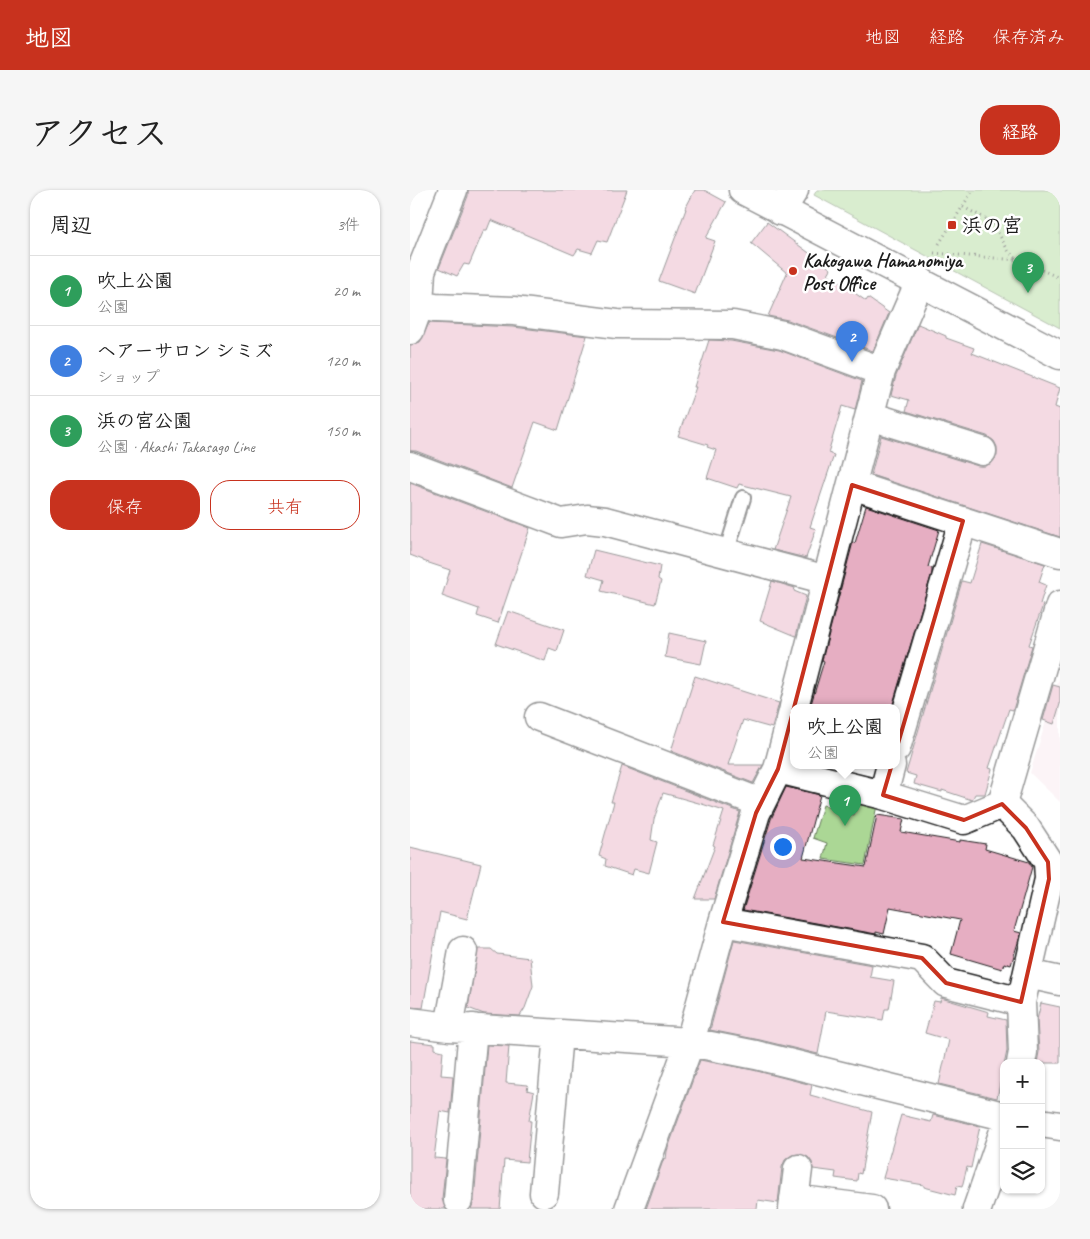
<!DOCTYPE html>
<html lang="ja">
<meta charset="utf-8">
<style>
:root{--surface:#fff;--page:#f6f6f6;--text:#222;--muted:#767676;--line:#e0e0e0;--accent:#c8321e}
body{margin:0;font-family:Caveat,"Klee One",sans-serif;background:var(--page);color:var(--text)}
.controls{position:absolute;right:15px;bottom:15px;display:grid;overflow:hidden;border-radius:10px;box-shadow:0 1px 4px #0004}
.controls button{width:45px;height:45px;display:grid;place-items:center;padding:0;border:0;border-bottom:1px solid var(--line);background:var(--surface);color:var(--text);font:25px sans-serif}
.you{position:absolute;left:372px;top:656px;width:18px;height:18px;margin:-12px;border:4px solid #fff;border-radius:50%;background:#1a73e8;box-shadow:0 0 0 8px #1a73e833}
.badge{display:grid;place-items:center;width:32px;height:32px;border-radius:50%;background:var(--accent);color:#fff;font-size:16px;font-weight:700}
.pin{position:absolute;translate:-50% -41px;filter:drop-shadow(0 1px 2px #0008)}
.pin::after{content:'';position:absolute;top:26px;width:18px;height:15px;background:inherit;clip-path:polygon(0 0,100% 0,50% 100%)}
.popup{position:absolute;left:380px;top:514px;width:110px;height:65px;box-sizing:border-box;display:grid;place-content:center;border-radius:10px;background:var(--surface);filter:drop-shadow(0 1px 4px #0005);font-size:16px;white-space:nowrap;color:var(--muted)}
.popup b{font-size:19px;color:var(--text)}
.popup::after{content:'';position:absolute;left:50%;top:100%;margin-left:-10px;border:10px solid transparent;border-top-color:var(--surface)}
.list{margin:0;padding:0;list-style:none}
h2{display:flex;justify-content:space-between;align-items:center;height:65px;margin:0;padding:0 20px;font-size:21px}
h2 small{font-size:16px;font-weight:400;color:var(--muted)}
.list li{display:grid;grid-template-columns:32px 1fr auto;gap:15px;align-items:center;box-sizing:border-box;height:70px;padding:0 20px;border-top:1px solid var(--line)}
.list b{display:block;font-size:19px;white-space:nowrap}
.list p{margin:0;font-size:16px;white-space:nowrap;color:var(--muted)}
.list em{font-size:16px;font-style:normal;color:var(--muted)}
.actions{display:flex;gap:10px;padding:15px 20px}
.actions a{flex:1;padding:11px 0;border:1px solid var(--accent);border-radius:20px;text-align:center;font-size:18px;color:var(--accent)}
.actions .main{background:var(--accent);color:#fff}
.icon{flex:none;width:28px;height:28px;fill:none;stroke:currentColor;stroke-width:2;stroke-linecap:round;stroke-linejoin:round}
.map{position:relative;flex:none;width:650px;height:1019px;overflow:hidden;border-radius:20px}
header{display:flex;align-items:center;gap:30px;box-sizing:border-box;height:70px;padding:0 25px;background:var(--accent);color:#fff}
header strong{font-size:24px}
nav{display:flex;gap:28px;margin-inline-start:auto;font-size:18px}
.intro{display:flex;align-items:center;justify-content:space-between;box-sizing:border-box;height:120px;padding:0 30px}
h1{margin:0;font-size:35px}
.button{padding:12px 22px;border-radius:20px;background:var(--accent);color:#fff;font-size:18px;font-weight:700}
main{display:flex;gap:30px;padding:0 30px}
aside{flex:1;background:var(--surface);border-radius:20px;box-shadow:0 1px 4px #0004}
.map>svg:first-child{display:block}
</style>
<header>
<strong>地図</strong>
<nav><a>地図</a><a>経路</a><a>保存済み</a></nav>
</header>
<div class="intro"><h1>アクセス</h1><a class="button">経路</a></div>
<main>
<aside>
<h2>周辺<small>3件</small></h2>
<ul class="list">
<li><span class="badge" style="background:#2e9e5b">1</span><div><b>吹上公園</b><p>公園</p></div><em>20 m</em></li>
<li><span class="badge" style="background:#3f7fe0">2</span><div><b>ヘアーサロン シミズ</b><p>ショップ</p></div><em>120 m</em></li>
<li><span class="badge" style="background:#2e9e5b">3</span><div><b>浜の宮公園</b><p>公園 · Akashi Takasago Line</p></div><em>150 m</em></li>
</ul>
<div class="actions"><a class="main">保存</a><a>共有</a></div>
</aside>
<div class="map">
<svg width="650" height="1019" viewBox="0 0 650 1019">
<rect width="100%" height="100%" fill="#fff"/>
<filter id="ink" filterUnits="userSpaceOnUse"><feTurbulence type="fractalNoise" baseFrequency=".02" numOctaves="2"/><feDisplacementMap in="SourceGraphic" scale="10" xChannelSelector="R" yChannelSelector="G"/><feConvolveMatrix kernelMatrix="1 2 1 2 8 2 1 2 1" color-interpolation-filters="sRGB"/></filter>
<g filter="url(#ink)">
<!-- built -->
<path fill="#f8e7ed" d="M650,486V612L620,583Z"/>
<!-- green -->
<path fill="#abd795" stroke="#647a58" d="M407,0H650V138L404,5Z
M449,612L467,615L455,675L413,669L417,653L403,648L413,615L444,625Z"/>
<!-- building -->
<path fill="#e6aec2" stroke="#1c1c1c" d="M58,0H217L197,52L188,50L182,63L168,59L164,65L81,30L77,40H74L59,75L54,74L47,86L29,78L58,6Z
M285,0H294L316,12L296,48L305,51L285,104L249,91L276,19H275Z
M357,32L421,79L418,84L456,111L458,108L479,123L463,161L378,130L358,126L377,83L341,53Z
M19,133L103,137L177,146L148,240L125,232L102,298L6,261H0V155L10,152Z
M508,134L536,146V148L564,158L562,163L650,198L645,217L650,219V347L461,285L471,246L568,276H575L582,273L587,266V257L584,251L577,246L496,221L499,210L481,205L486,186Z
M299,150L321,151L369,160L452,191L445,220L432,216L418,263L424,265L400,337L406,339L396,368L363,360L381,307L329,294L327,298L297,288L306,260L297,257L298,255L268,246L286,197H284Z
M0,293L120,338L88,433L67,426L69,419L32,406L40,380L13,371V370L0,365Z
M456,316L529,340L518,377L522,378V383L482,517H415L401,514L414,471L412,470L443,352L445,353Z
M572,354L635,374L629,392L636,395L630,414L633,415L619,455L622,456L603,520L599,519L579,578L582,579L575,604H565L562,610L532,600V602L504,594L506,586L496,583L552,391L560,393Z
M184,360L250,376L248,389L251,391L245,414L191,401L194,390L177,385Z
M362,391L385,398L384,401L396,406L386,446L350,431Z
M98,421L154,440L147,461L139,458L135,471L86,454Z
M259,443L296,451L291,474L255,467Z
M285,486L369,513L362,538L333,530L318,575H353L343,593L261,561Z
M643,495L650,497V514L644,534L633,530Z
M212,576L330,622L304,709H285L305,656L303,655L314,621L292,614L253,603L244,629L241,650L247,652L239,683L224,679L222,685L195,676L196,669L189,666L204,612H201Z
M376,597L410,605L393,668L456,677L467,625L494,629L491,642L550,652V650L576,654L575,659L619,672L622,677L604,741L611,743L601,775L594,773L592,779L541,764L550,730L480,717L474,744L466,742V744L333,720L361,629Z
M0,657L71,674L57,729L30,722L13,818L0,817Z
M324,750L462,775L460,787L484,791L479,819H475L473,830L416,821L408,864L350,850L300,840Z
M68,759H81L87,764L120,768L123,796L115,818L110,826L74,824L58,818Z
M531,808L579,822L578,826L596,830L597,861L587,908L529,894L539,850L515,843L524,811L530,812Z
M631,813L650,817V873H627L629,862L627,830Z
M0,851L25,854V859L33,861L31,885L43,886L40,923L30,921L24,968L36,969L32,1009L36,1019H0Z
M77,855L99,856L96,893L118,895L117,900L124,902L119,931H121L117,972L94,970L90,1019H61L64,1011Z
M290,870L343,880L402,895L400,905L462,922L451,984L448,983L447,991L425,988L426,982L403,979L402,972L398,967L389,964L382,965L375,970L372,977L368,1013L348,1010L347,1019H236L254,968L256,969L257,961Z
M491,925L521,932L523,925L570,936L561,978L557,977L552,997L547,996L545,1005L514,997V995L473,988Z"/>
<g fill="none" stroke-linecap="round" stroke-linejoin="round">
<defs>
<path id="lane" d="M316,363L333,308"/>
<path id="street" d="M371,21L384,0
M9,115L25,118L104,121L207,134L323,135L373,145L471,181
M0,140L9,115L11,81L43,0
M460,226L572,261
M0,276L151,333L177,329L195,331L417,390
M442,295L650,363
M384,517L471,181L510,91
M129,527L351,613
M486,558L553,331
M368,579L473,605L554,630L592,614
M473,605L481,575
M313,732L512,768L536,793L611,812
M618,784L650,791
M0,832L39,837L280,852L346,865L594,926
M39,837L53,761
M611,873L613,862L611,812L639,689L638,672L616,638L592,614L650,415
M631,933L650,936
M134,1003L148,844
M384,1009L462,1019
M48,1010L63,838
M219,1019L280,852L313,732L346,623L368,579L384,518
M383,1019L388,979
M567,1019L594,941"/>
<path id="secondary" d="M333,0L650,165"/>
</defs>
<!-- lane casing -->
<use href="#lane" stroke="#1c1c1c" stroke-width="18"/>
<!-- street casing -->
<use href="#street" stroke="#1c1c1c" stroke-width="31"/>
<!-- secondary casing -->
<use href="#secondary" stroke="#1c1c1c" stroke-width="31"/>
<!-- path -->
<path stroke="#1c1c1c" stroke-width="3" stroke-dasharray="1 4" stroke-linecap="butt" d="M553,17L582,32L599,62L608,70
M529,54L563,0
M524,63L608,70L650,88"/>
<!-- lane -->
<use href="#lane" stroke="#fff" stroke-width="14"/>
<!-- street -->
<use href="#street" stroke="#fff" stroke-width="28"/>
<!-- secondary -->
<use href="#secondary" stroke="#fff" stroke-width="28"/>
</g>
</g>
<!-- marked area -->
<path d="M0 0H650V1019H0ZM442,295L553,331L473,605L554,630L592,614L616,638L638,672L639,689L611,812L536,793L512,768L313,732L346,623L368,579Z" fill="#fff" fill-opacity=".55" fill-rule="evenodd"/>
<path fill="none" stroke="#c8321e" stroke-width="4" stroke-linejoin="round" d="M442,295L553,331L473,605L554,630L592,614L616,638L638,672L639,689L611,812L536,793L512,768L313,732L346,623L368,579Z"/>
<!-- markers -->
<g fill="#c8321e" stroke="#fff" stroke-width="2">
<rect x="537" y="30" width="10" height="10" rx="2.5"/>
<circle cx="383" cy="81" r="5"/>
</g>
<g text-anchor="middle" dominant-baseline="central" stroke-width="5" stroke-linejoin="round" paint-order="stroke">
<!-- poi labels -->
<g font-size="20" font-weight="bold" fill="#1c1c1c" stroke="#fff" text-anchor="start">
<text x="552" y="35">浜の宮</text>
<text x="393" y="70">Kakogawa Hamanomiya<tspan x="393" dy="23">Post Office</tspan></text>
</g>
</g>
</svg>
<div class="controls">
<button>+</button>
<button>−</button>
<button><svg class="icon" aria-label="layers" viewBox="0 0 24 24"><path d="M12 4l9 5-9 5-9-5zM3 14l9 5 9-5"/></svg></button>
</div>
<div class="you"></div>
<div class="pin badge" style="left:435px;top:636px;background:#2e9e5b">1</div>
<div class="popup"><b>吹上公園</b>公園</div>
<div class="pin badge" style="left:442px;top:172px;background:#3f7fe0">2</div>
<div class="pin badge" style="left:618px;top:103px;background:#2e9e5b">3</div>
</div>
</main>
